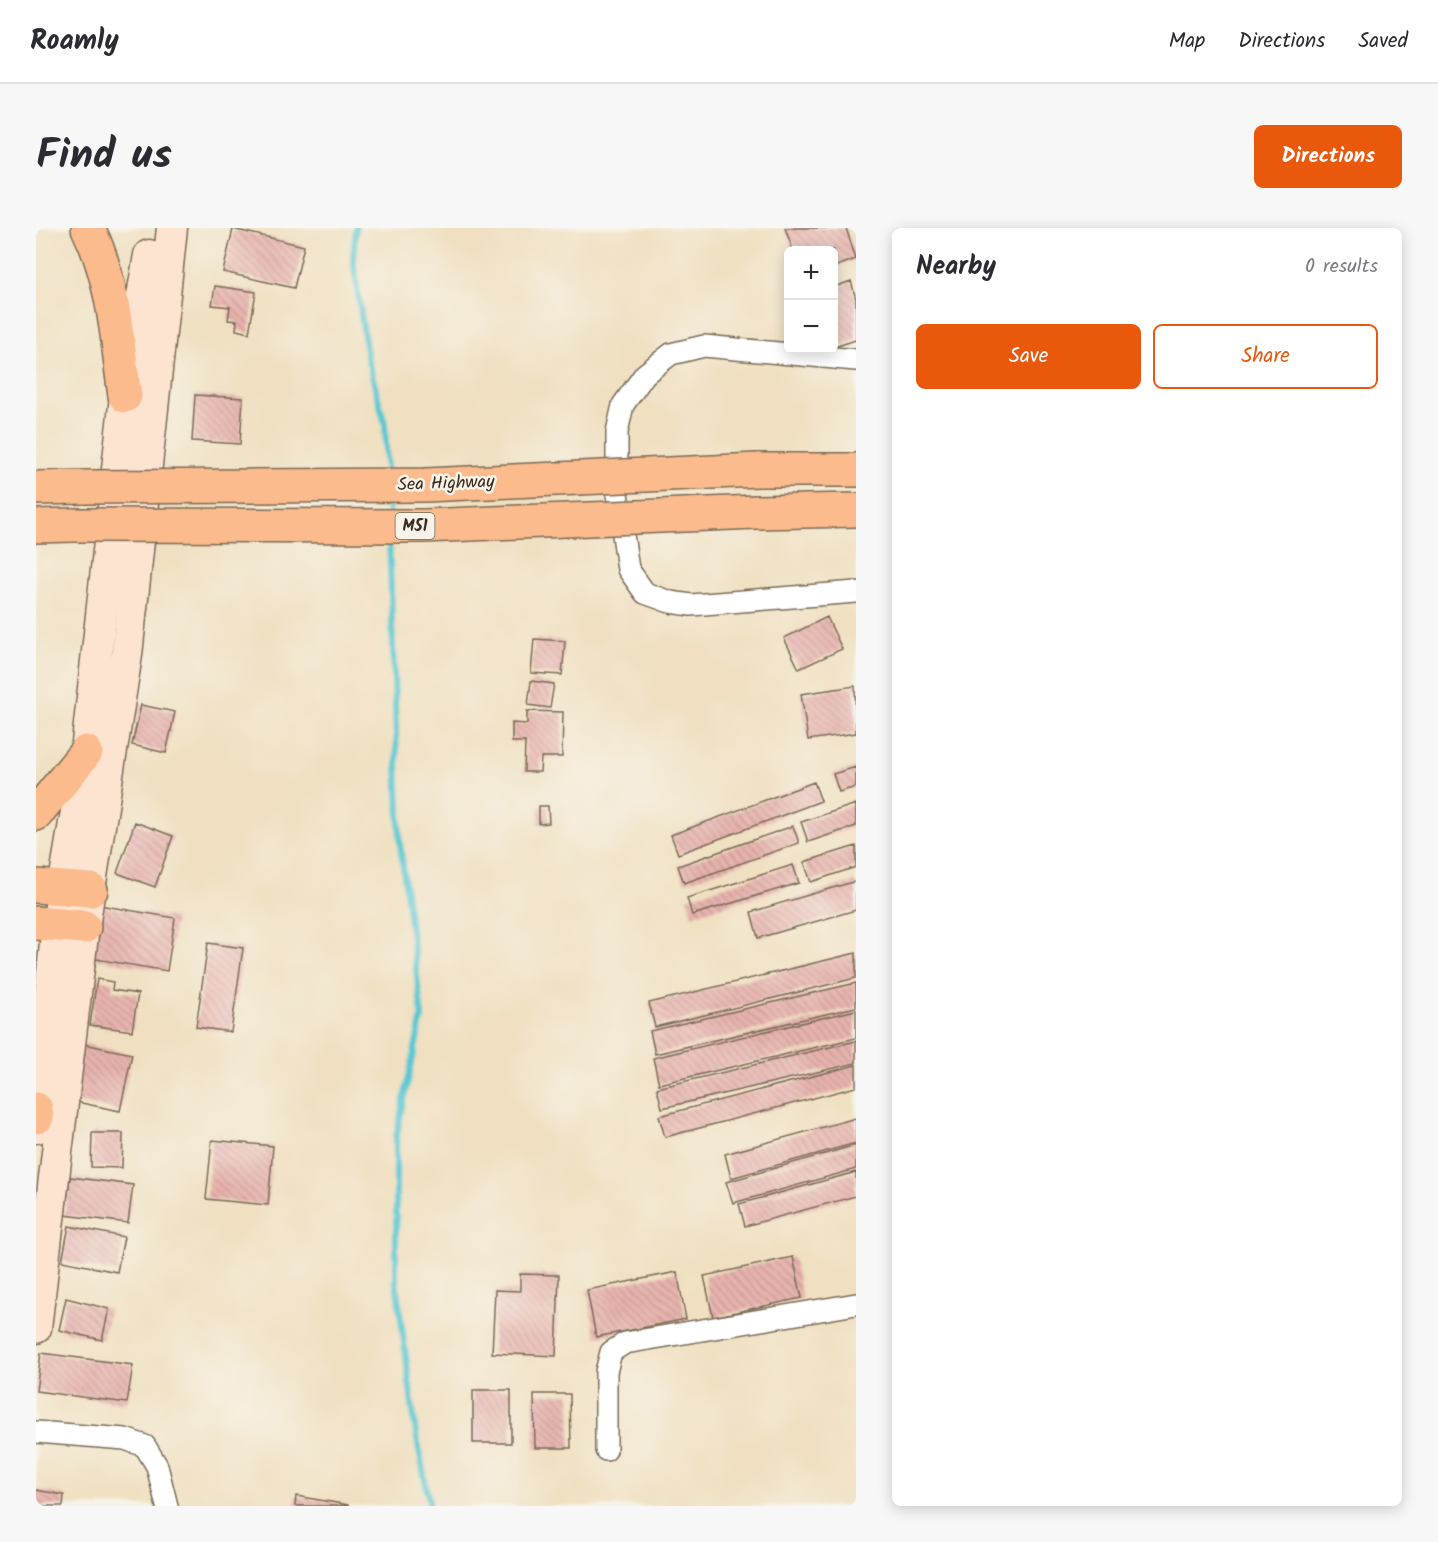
<!DOCTYPE html>
<meta charset="utf-8">
<style>
:root{--surface:#fff;--page:#f7f7f7;--text:#2b2b33;--muted:#7c7c81;--line:#e1e1e2;--accent:#ea580c}
body{margin:0;font-family:Kalam,sans-serif;background:var(--page);color:var(--text)}
.controls{position:absolute;right:18px;top:18px;display:grid;overflow:hidden;border-radius:9px;box-shadow:0 3px 15px #0003}
.controls button{width:54px;height:54px;display:grid;place-items:center;padding:0;border:0;border-bottom:2px solid var(--line);background:var(--surface);color:var(--text);font:30px sans-serif}
.list{margin:0;padding:0;list-style:none}
h2{display:flex;justify-content:space-between;align-items:center;height:78px;margin:0;padding:0 24px;font-size:26px}
h2 small{font-size:20px;font-weight:400;color:var(--muted)}
.actions{display:flex;gap:12px;padding:18px 24px}
.actions a{flex:1;padding:14px 0;border:2px solid var(--accent);border-radius:9px;text-align:center;font-size:21px;color:var(--accent)}
.actions .main{background:var(--accent);color:#fff}
.map{position:relative;flex:none;width:820px;height:1278px;overflow:hidden;border-radius:9px}
header{display:flex;align-items:center;gap:36px;box-sizing:border-box;height:84px;padding:0 30px;background:var(--surface);border-bottom:2px solid var(--line)}
header strong{font-size:28px}
nav{display:flex;gap:33px;margin-inline-start:auto;font-size:21px}
.intro{display:flex;align-items:center;justify-content:space-between;box-sizing:border-box;height:144px;padding:0 36px}
h1{margin:0;font-size:42px}
.button{padding:15px 27px;border-radius:9px;background:var(--accent);color:#fff;font-size:21px;font-weight:700}
main{display:flex;gap:36px;padding:0 36px}
aside{flex:1;background:var(--surface);border-radius:9px;box-shadow:0 3px 15px #0003}
.map>svg:first-child{display:block}
</style>
<header>
<strong>Roamly</strong>
<nav><a>Map</a><a>Directions</a><a>Saved</a></nav>
</header>
<div class="intro"><h1>Find us</h1><a class="button">Directions</a></div>
<main>
<div class="map">
<svg width="820" height="1278" viewBox="0 0 820 1278">
<defs>
<pattern id="building-back-hatch" width="6" height="6" patternUnits="userSpaceOnUse" patternTransform="scale(1.5)"><rect width="6" height="6" fill="#e9b4af"/><path d="M-1 5l2 2M0 0l6 6M5-1l2 2" fill="none" stroke="#be938e"/></pattern>
</defs>
<rect width="100%" height="100%" fill="#f7f3e8"/>
<filter id="ink" filterUnits="userSpaceOnUse"><feTurbulence type="fractalNoise" baseFrequency=".0167" numOctaves="2"/><feDisplacementMap in="SourceGraphic" scale="12" xChannelSelector="R" yChannelSelector="G"/><feConvolveMatrix kernelMatrix="1 2 1 2 8 2 1 2 1" color-interpolation-filters="sRGB"/></filter>
<filter id="wash" filterUnits="userSpaceOnUse"><feTurbulence type="fractalNoise" baseFrequency=".008" numOctaves="4" result="noise"/><feDisplacementMap in="SourceGraphic" scale="24" xChannelSelector="R" yChannelSelector="G"/><feGaussianBlur stdDeviation="1.35" result="paint"/><feColorMatrix in="noise" values="0 0 0 0 0 0 0 0 0 0 0 0 0 0 0 0 0 1.4 0 .05"/><feComposite in="paint" operator="in"/></filter>
<g filter="url(#wash)">
<rect width="100%" height="100%" fill="#f0e0c1"/>
<g fill="none" stroke-linecap="round" stroke-linejoin="round">
<!-- stream -->
<path stroke="#5ac7d1" stroke-width="6" d="M320,0L317,30L331,128L349,196L351,246
M352,265L353,288
M353,307L364,615L386,788L360,909V1053L380,1206L394,1278"/>
</g>
<g id="blocks">
<!-- building -->
<path fill="url(#building-back-hatch)" d="M749,0H810L820,31L798,39V22H757Z
M197,1L268,18L258,60L187,44Z
M815,53L820,71V112L798,119V59Z
M179,58L220,64L213,105L200,102L201,93L192,92L194,79L176,77Z
M159,167L207,170L204,216L156,213Z
M791,389L806,421L763,441L748,410Z
M498,411L529,413L526,447L495,445Z
M495,453L518,456L514,480L492,477Z
M819,458L820,505L772,512L765,466Z
M105,477L139,484L130,525L96,517Z
M491,483L527,484L526,529H505L504,544H488L489,514H476V495L491,496Z
M820,539V559L803,564L797,546Z
M778,554L785,573L642,626L635,607Z
M820,576V598L772,614L765,594Z
M503,578H512L513,595L503,596Z
M99,594L137,608L119,659L81,645Z
M757,598L763,615L648,655L642,638Z
M820,618V639L775,654L768,634Z
M757,637L763,655L656,687L651,670Z
M820,653V682L722,710L715,684Z
M63,677L139,690L131,743L54,730Z
M172,715L207,720L195,804L160,799Z
M820,725V750L619,799L613,775Z
M61,751L77,754L76,762L102,766L96,803L54,797Z
M820,755V779L619,826L614,803Z
M820,782V810L623,856L617,830Z
M820,813V835L626,880L621,860Z
M43,815L96,826L84,883L31,872Z
M820,837V859L629,909L623,888Z
M820,890V915L695,950L689,926Z
M56,905H87L86,940L55,939Z
M176,912L237,918L232,977L170,971Z
M820,917V941L697,975L690,954Z
M820,944V968L709,998L703,976Z
M34,949L97,957L92,995L29,987Z
M33,998L88,1009L81,1044L26,1033Z
M757,1029L766,1070L677,1089L668,1048Z
M641,1044L650,1091L560,1109L551,1062Z
M484,1046L523,1047L520,1128L456,1125L459,1062L484,1063Z
M30,1070L73,1081L66,1112L23,1102Z
M5,1125L97,1137L91,1175L0,1163Z
M437,1162H475V1215H437Z
M498,1166H534L535,1220H499Z
M0,1262L28,1267L27,1278H0Z
M260,1268L312,1277V1278H259Z"/>
</g>
</g>
<g filter="url(#ink)">
<use href="#blocks" fill-opacity="0" stroke="#7a6a57" stroke-width="1.5"/>
<g fill="none" stroke-linecap="round" stroke-linejoin="round">
<defs>
<path id="street" d="M820,132L668,118L635,126L609,146L587,177L581,204V265L592,341L609,365L634,374L655,377L820,364
M0,1204L89,1211L109,1218L121,1238L131,1278
M570,1222V1144L575,1124L589,1115L820,1076"/>
<path id="secondary" d="M0,900L21,696L50,524L89,168L113,27
M0,1100L48,699L91,427L136,0"/>
<path id="highway" d="M52,0C78,52 81,111 89,168
M722,242H820
M0,260L49,259
M720,284L820,282
M0,298L37,297
M0,586L50,524
M0,658L55,662
M0,695L48,699
M0,881L1,889"/>
</defs>
<!-- street casing -->
<use href="#street" stroke="#7a6a57" stroke-width="24"/>
<!-- secondary casing -->
<use href="#secondary" stroke="#7a6a57" stroke-width="33"/>
<!-- highway casing -->
<use href="#highway" stroke="#7a6a57" stroke-width="36"/>
<!-- street -->
<use href="#street" stroke="#fff" stroke-width="21"/>
<!-- secondary -->
<use href="#secondary" stroke="#fde4d1" stroke-width="30"/>
<!-- highway -->
<use href="#highway" stroke="#fbbb8c" stroke-width="33"/>
<defs>
<path id="highway-bridge" d="M49,259L389,257L722,242
M37,297L388,298L720,284"/>
</defs>
<!-- highway-bridge casing -->
<use href="#highway-bridge" stroke="#7a6a57" stroke-width="36" stroke-linecap="butt"/>
<!-- highway-bridge -->
<use href="#highway-bridge" stroke="#fbbb8c" stroke-width="33"/>
</g>
</g>
<g text-anchor="middle" dominant-baseline="central" stroke-width="5" stroke-linejoin="round" paint-order="stroke">
<!-- shield labels -->
<rect fill="#f7f3e8" stroke="#73665b" stroke-width="1.5" x="359.5" y="285" width="39" height="26" rx="4.5"/>
<g font-size="16" font-weight="bold" fill="#3b2a1e">
<text x="379" y="298">M51</text>
</g>
<!-- street labels -->
<g font-size="18" fill="#3b2a1e" stroke="#f7f3e8">
<text transform="translate(410 256) rotate(-2)">Sea Highway</text>
</g>
</g>
</svg>
<div class="controls">
<button>+</button>
<button>−</button>
</div>
</div>
<aside>
<h2>Nearby<small>0 results</small></h2>
<ul class="list">
</ul>
<div class="actions"><a class="main">Save</a><a>Share</a></div>
</aside>
</main>
